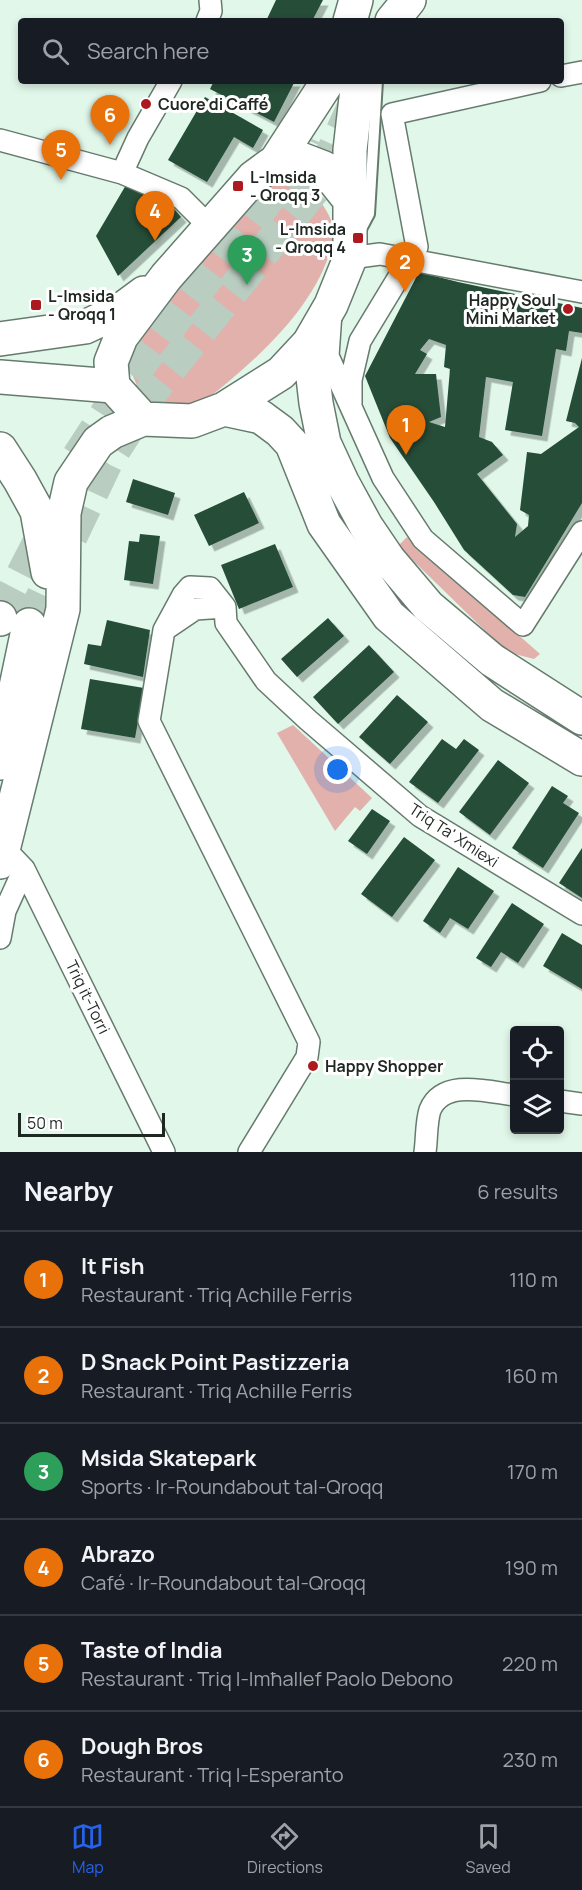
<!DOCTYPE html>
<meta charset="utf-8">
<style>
:root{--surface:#171b24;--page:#20242c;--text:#f1f3f6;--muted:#9ea1a6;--line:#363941;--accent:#2563eb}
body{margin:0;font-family:Manrope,sans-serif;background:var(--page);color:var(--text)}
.controls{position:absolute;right:18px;bottom:18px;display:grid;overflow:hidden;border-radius:6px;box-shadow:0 3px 9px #0003}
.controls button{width:54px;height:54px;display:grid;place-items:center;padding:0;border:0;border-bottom:2px solid var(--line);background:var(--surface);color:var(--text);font:30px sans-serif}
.scale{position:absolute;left:18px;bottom:15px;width:147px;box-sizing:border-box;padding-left:6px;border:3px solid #1f2722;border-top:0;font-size:16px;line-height:21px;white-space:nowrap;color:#1f2722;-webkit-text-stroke:4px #fff;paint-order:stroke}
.you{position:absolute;left:338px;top:770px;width:21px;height:21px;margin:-15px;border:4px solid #fff;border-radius:50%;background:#1a73e8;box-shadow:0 0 0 9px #1a73e833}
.badge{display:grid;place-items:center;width:39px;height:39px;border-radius:50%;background:var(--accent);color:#fff;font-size:20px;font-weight:700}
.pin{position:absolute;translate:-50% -50px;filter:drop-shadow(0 2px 3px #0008)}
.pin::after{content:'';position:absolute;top:32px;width:21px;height:18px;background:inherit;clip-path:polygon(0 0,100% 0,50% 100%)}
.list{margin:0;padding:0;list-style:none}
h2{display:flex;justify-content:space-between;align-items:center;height:78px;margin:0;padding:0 24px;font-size:26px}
h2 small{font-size:20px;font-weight:400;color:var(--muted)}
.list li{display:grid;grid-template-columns:39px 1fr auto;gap:18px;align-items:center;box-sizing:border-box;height:96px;padding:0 24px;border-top:2px solid var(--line)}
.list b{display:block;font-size:22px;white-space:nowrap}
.list p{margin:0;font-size:20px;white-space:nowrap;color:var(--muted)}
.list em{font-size:20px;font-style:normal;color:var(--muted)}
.icon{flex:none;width:33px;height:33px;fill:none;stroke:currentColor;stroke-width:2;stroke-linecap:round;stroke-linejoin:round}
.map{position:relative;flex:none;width:582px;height:1152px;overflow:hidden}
.search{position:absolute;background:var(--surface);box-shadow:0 3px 9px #0003;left:18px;right:18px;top:18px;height:66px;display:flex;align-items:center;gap:15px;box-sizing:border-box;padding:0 21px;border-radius:6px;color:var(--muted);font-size:22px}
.sheet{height:654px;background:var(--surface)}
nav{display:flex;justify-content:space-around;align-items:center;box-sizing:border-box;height:84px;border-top:2px solid var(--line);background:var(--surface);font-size:16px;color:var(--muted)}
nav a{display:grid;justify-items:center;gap:3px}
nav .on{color:var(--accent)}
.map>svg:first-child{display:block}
</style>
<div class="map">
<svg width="582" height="1152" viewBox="0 0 582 1152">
<defs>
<filter id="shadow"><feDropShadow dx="5.5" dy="5.5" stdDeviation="0" flood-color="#0004"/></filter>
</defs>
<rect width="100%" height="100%" fill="#e0f7e9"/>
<!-- green -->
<path fill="#e2b1ac" d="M299,181C316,195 335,214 334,238C334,243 330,250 329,255C307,319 246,368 195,409L160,406L139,390L128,365L136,338L246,204L269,185Z
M407,537L540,654L534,659L507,652L398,546Z
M293,725L372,798L360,811L355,807L335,831L277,733Z"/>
<!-- building -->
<path fill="#254d38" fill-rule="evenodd" filter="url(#shadow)" d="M276,0H323L312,21H266Z
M214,81H295L274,122L210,89Z
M205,97L263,130L253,148L234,137L207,182L168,160Z
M126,185L162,195L181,217L118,276L96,236Z
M419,272L458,282L582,308V333L569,331L566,351L556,349L542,436L505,430L513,382L486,377L479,437L492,442L503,455L477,474L517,524L515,537L528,526L529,515L520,510L527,452L541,454L579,427L575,423L566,421L582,358V503L525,597L513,595L464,550L434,502L390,438L365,376ZM429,339L446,345L444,367L450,369L445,427L429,422L441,417L436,374H415L427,354L420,350Z
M133,479L175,493L168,515L126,502Z
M244,492L259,523L209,546L194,515Z
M140,534L160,536L153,584L124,580L129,541L139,542Z
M275,544L293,587L239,609L221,565Z
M328,618L344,636L297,677L281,659Z
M107,620L150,630L143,677L84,664L88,644L101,646Z
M369,645L394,672L338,724L313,697Z
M90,679L144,688L135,738L81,729Z
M397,695L428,722L390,764L359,737Z
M442,739L456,749L464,739L479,750L438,803L409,782Z
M498,760L529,783L490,835L459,812Z
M552,786L568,796L563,803L579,813L543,868L512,848Z
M372,809L390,821L367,854L348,841Z
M404,837L435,860L392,917L361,894Z
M582,848V898L559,883Z
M458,867L494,891L468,929L450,918L440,933L423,921Z
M512,903L544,924L518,963L501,952L491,967L476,958Z
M562,933L582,945V989L543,966Z"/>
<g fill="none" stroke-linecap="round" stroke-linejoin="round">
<!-- highway-tunnel -->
<path stroke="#b9cdc1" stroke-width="33" stroke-dasharray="33 16" stroke-linecap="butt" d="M78,457L128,380L296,163L308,137
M0,618L50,521
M29,625L106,463L152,391L318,184L352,110"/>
<defs>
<path id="lane" d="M360,231L369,214L377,81"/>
<path id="street" d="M207,21L211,11L210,0
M561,76L582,72
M0,140L122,173L181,198L209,226
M122,173L138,138L171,81
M350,258L380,254L582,292
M331,313L328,356L383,478L423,539L523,625L582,532
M351,404V380L360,341L417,247L392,114L540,81
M167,628L195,609L225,607
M3,847L24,869L164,1152
M0,938L5,911L24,869
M560,1101L582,1104
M249,1152L307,1057L309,1042L149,721L164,630L183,595L190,587L210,588L225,607L226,623L266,681L308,720L420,816L582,914
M425,1152C427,1139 426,1122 430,1110C443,1078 489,1092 514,1095"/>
<path id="highway" d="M350,21L356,0
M392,21L409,0
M276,161L328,81
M348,198L324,168L298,158L276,161L254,177L166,277L121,337L111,362L113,386L143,419L192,421L224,409L281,373L309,343L331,305L350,258V150L357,89L361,81
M0,339L85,327L121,310L144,293
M309,343L316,403L324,443L342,482L366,526L389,560L428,606L492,660L582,718
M0,377L113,386
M224,409L261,417L280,431L292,444L324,524L389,616L492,705L582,759
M0,449L20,480L37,511L48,572
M0,619V618
M0,763L29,625
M0,862L63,609L64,513L71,482L98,442L112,432L143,419"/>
</defs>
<!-- lane casing -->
<use href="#lane" stroke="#667b6e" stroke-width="14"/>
<!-- street casing -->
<use href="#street" stroke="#667b6e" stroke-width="24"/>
<!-- highway casing -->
<use href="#highway" stroke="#667b6e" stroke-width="36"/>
<!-- lane -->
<use href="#lane" stroke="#fff" stroke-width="10"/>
<!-- street -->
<use href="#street" stroke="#fff" stroke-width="21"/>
<!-- highway -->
<use href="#highway" stroke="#fff" stroke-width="33"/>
</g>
<!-- markers -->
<g fill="#ac191f" stroke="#fff" stroke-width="2">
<circle cx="146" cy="104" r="6"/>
<rect x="232" y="180" width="12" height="12" rx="3"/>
<rect x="352" y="232" width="12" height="12" rx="3"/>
<rect x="30" y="299" width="12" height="12" rx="3"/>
<circle cx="568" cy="309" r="6"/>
<circle cx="313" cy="1066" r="6"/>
</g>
<g text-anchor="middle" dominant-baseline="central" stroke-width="6" stroke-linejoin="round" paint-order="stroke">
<!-- poi labels -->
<g font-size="16" font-weight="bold" fill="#1f2722" stroke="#fff" text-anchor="start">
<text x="158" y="104">Cuore di Caffé</text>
<text x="250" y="177">L-Imsida<tspan x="250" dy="18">- Qroqq 3</tspan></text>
<text x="346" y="229" text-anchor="end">L-Imsida<tspan x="346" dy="18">- Qroqq 4</tspan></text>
<text x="48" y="296">L-Imsida<tspan x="48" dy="18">- Qroqq 1</tspan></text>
<text x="556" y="300" text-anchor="end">Happy Soul<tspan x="556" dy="18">Mini Market</tspan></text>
<text x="325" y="1066">Happy Shopper</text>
</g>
<!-- street labels -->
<g font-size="16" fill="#1f2722" stroke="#fff">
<text transform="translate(454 835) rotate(33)">Triq Ta' Xmiexi</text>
<text transform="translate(88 997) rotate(64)">Triq it-Torri</text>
</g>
</g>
</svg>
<div class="controls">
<button><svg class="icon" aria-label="locate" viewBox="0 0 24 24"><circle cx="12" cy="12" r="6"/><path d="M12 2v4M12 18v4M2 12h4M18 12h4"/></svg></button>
<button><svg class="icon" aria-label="layers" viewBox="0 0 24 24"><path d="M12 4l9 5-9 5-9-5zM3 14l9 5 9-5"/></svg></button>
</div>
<div class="scale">50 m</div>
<div class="you"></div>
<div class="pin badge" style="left:406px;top:455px;background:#e8710a">1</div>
<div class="pin badge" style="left:405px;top:292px;background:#e8710a">2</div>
<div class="pin badge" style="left:247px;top:285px;background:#2e9e5b">3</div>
<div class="pin badge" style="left:155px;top:241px;background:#e8710a">4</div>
<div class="pin badge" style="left:61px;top:180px;background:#e8710a">5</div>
<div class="pin badge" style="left:110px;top:145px;background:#e8710a">6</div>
<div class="search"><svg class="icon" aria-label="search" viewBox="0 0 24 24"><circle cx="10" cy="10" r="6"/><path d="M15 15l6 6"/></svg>Search here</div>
</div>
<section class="sheet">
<h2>Nearby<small>6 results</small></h2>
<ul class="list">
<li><span class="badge" style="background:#e8710a">1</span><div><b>It Fish</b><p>Restaurant · Triq Achille Ferris</p></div><em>110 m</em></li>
<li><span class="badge" style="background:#e8710a">2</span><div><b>D Snack Point Pastizzeria</b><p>Restaurant · Triq Achille Ferris</p></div><em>160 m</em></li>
<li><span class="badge" style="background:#2e9e5b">3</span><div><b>Msida Skatepark</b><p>Sports · Ir-Roundabout tal-Qroqq</p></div><em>170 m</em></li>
<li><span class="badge" style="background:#e8710a">4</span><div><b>Abrazo</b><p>Café · Ir-Roundabout tal-Qroqq</p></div><em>190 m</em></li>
<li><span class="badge" style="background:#e8710a">5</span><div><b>Taste of India</b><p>Restaurant · Triq l-Imħallef Paolo Debono</p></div><em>220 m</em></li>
<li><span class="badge" style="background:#e8710a">6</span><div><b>Dough Bros</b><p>Restaurant · Triq l-Esperanto</p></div><em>230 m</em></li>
</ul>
</section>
<nav>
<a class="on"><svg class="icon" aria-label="map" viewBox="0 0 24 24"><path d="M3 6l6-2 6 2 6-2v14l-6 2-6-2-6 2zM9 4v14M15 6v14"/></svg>Map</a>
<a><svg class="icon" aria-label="directions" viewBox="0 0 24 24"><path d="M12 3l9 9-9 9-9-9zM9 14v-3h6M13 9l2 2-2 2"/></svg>Directions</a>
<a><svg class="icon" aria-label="saved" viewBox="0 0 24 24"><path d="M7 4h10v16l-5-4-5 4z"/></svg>Saved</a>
</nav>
